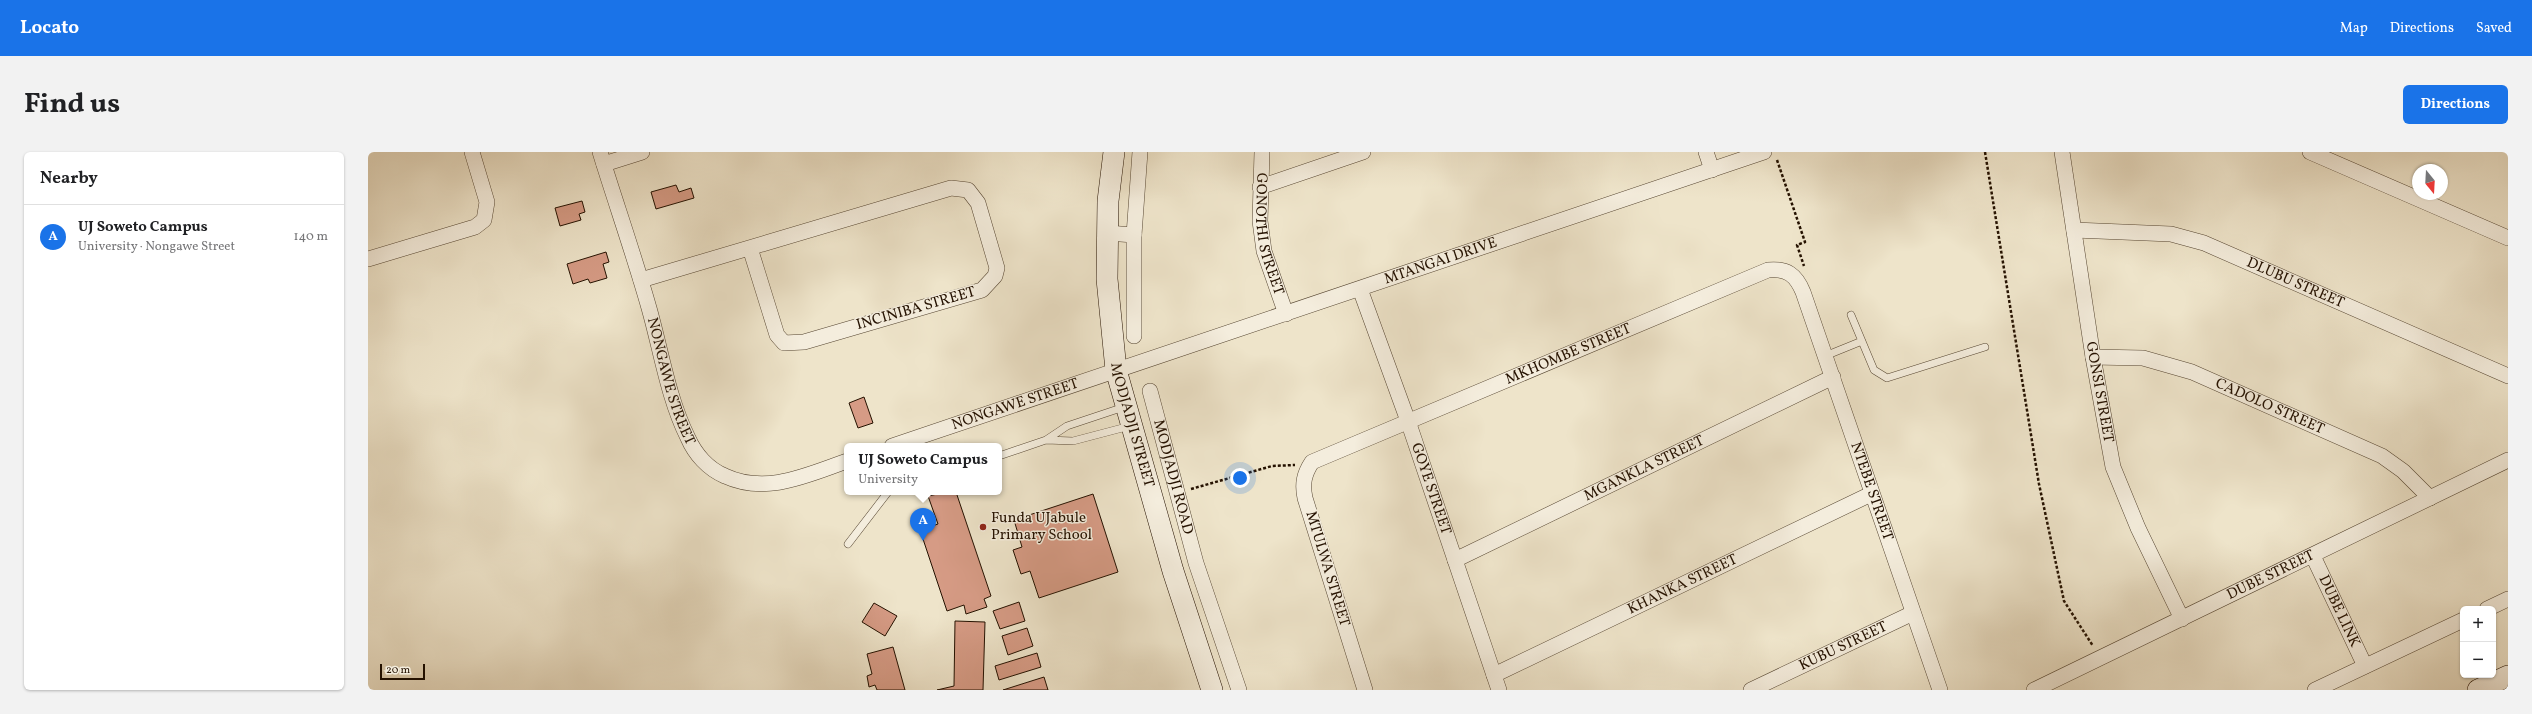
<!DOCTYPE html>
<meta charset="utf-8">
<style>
:root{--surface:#fff;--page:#f2f2f2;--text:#202124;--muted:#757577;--line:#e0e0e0;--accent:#1a73e8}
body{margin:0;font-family:Vollkorn,serif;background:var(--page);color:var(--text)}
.controls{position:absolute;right:12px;bottom:12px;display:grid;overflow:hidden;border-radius:6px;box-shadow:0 1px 3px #0004}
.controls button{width:36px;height:36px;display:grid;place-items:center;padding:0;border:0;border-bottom:1px solid var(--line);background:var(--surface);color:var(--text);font:20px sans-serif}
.compass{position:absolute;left:2044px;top:12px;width:36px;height:36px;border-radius:50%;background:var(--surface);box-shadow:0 1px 3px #0004;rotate:162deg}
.scale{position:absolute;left:12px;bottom:10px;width:45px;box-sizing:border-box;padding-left:4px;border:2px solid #241100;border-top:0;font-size:11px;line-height:14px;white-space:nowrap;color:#241100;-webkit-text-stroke:3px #f4eddd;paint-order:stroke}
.you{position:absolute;left:872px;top:326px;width:14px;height:14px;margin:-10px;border:3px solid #fff;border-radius:50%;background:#1a73e8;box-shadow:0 0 0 6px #1a73e833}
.badge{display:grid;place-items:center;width:26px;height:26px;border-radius:50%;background:var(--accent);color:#fff;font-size:13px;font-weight:700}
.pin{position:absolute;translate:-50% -33px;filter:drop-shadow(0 1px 2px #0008)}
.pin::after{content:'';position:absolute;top:21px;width:14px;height:12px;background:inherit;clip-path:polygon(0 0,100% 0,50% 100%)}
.popup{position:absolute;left:476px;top:291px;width:158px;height:52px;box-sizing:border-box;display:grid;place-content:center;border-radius:6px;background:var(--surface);filter:drop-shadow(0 1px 3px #0005);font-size:13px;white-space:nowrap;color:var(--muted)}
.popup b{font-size:15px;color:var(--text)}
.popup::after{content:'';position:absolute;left:50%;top:100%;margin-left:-8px;border:8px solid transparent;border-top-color:var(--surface)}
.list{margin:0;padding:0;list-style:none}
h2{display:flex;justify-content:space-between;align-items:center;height:52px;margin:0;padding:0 16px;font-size:17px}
h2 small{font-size:13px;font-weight:400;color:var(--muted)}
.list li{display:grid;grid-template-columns:26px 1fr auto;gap:12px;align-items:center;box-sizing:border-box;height:64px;padding:0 16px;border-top:1px solid var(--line)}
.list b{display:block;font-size:15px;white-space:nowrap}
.list p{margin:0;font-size:13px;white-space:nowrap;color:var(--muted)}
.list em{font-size:13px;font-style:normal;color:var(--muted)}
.map{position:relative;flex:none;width:2140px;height:538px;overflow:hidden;border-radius:6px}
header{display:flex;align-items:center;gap:24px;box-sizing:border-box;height:56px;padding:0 20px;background:var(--accent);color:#fff}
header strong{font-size:19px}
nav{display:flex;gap:22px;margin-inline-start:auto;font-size:14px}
.intro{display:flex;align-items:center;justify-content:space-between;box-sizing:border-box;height:96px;padding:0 24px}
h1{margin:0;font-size:28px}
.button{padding:10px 18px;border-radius:6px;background:var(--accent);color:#fff;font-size:14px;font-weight:700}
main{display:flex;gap:24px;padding:0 24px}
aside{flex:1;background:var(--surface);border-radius:6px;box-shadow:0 1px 3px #0004}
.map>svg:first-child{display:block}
</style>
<header>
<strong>Locato</strong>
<nav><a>Map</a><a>Directions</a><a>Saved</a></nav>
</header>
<div class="intro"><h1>Find us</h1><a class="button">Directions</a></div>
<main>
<aside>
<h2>Nearby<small></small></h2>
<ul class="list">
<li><span class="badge">A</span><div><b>UJ Soweto Campus</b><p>University · Nongawe Street</p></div><em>140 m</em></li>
</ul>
</aside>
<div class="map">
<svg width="2140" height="538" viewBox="0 0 2140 538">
<rect width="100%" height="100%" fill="#eee4ca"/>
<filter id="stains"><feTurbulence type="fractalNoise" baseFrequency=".005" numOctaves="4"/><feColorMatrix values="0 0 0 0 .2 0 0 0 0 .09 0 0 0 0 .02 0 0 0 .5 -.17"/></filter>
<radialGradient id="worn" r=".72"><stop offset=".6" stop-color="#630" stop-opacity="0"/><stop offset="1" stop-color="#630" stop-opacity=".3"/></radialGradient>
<!-- building -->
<path fill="#d69b85" stroke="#241100" d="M308,33L311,40L323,36L326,46L288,57L283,40Z
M214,49L217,60L211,62L213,68L192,74L187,56Z
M238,100L241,110L235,112L239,126L222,131L220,127L205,132L199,112Z
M496,245L505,271L490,276L481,251Z
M579,340H588L623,444L616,447L619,455L598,462L596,453L579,459L552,378L570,372L560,344Z
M725,342L750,420L671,446L662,419L653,422L645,398L654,395L646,368Z
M651,450L657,469L632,477L625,459Z
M506,451L529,464L517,484L494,470Z
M587,469L617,470L615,538H569L586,534Z
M659,476L665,494L640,503L634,484Z
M525,495L537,538H509L507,533L501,535L499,524L504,522L499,502Z
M669,501L673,515L631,528L627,514Z
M676,525L680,538H635Z"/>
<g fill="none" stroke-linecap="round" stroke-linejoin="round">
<defs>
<path id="lane" d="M1483,163L1506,218L1519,226L1617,195
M1457,204L1494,189
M678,288L705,289L762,274
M631,304L678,288L699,274L756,255
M480,392L520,340"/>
<g id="street">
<path id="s1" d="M232,0C248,52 266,103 281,156C293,198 300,246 320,286C327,302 340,317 357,324C398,343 439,323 479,309"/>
<path id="s2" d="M894,0L892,69L896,99L918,162"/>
<path d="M1338,0L1344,18"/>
<path id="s3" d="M1694,0L1725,205L1745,315L1770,376L1814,467"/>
<path d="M1942,0L2140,86"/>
<path d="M236,12L274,0"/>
<path d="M892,35L995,0"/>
<path id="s4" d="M1706,78L1803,82L1836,91L2140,224"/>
<path d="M739,81L766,83"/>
<path d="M0,107L107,75L116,68L119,50L104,0"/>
<path d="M273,128L583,36L600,38L610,51L629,116L627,124L614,138L436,190L416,191L409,183L382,96"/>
<path id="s5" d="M992,137L1040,269L1131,538"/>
<path d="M766,184V83L772,0"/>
<path id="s6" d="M1725,205L1775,206L1824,220L2014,304L2035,319L2062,346"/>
<path id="s7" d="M782,239L828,411L871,538"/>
<path id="s8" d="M524,294L1396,0"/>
<path id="s9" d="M1945,404L1997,514"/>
<path id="s10" d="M1087,408L1465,225"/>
<path d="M2119,457L2140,447"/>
<path id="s11" d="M1126,523L1503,342"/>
<path id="s12" d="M997,538L937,346C934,332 936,322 944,310L1400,118C1419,116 1428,123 1435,140L1572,538"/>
<path id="s13" d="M1383,538L1545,461"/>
<path id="s14" d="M1666,538L2140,308"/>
<path d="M1947,538L2095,468"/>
</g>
<g id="secondary">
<path id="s15" d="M746,0L740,49L739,127L748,218L805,419L844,538"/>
<path d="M2110,538L2140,524"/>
</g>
</defs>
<!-- lane casing -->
<use href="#lane" stroke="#564632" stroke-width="8"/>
<!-- street casing -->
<use href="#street" stroke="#564632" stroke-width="16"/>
<!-- secondary casing -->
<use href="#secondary" stroke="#241100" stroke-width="22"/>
<!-- path -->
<path stroke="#241100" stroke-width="2.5" stroke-dasharray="3 2" stroke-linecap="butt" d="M1617,0L1671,332L1696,449L1725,494
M1409,8L1437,90L1429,93L1436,114
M823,337L904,314L927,313"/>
<!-- lane -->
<use href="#lane" stroke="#f4eddd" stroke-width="7"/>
<!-- street -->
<use href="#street" stroke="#f4eddd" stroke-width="15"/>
<!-- secondary -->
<use href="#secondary" stroke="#f4eddd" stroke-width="21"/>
</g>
<!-- markers -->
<circle fill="#8f2418" stroke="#f4eddd" stroke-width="1.5" cx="615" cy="375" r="4"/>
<g text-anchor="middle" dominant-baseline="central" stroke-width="3" stroke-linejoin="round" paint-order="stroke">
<!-- street labels -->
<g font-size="15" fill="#241100" stroke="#f4eddd">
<text stroke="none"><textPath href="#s2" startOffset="83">GONOTHI STREET</textPath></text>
<text stroke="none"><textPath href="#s8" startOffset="579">MTANGAI DRIVE</textPath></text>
<text stroke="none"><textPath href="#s4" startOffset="231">DLUBU STREET</textPath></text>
<text transform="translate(548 157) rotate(-16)">INCINIBA STREET</text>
<text stroke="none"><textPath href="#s12" startOffset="517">MKHOMBE STREET</textPath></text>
<text stroke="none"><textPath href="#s1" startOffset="240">NONGAWE STREET</textPath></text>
<text stroke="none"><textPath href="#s3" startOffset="243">GONSI STREET</textPath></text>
<text stroke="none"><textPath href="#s8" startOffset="130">NONGAWE STREET</textPath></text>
<text stroke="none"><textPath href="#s6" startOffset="186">CADOLO STREET</textPath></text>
<text stroke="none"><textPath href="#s15" startOffset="276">MODJADJI STREET</textPath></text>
<text stroke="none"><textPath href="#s10" startOffset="210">MGANKLA STREET</textPath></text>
<text stroke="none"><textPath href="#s7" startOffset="89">MODJADJI ROAD</textPath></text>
<text stroke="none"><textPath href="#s5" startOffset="212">GOYE STREET</textPath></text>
<text stroke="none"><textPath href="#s12" startOffset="990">NTEBE STREET</textPath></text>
<text transform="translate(959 417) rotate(73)">MTULWA STREET</text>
<text stroke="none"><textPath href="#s14" startOffset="263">DUBE STREET</textPath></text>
<text stroke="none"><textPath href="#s11" startOffset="209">KHANKA STREET</textPath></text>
<text stroke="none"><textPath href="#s9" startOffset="61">DUBE LINK</textPath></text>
<text stroke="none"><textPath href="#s13" startOffset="102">KUBU STREET</textPath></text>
</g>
<!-- poi labels -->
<g font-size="15" fill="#241100" stroke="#f4eddd" text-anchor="start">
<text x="623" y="366">Funda UJabule<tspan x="623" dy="17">Primary School</tspan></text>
</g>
</g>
<rect width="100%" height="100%" filter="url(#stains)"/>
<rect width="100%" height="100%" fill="url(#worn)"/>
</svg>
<div class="controls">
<button>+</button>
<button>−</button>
</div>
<svg class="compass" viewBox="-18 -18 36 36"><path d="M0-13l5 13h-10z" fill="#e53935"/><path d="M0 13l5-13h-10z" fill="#757577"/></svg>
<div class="scale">20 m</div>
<div class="you"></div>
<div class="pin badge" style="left:555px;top:389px">A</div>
<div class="popup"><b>UJ Soweto Campus</b>University</div>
</div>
</main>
